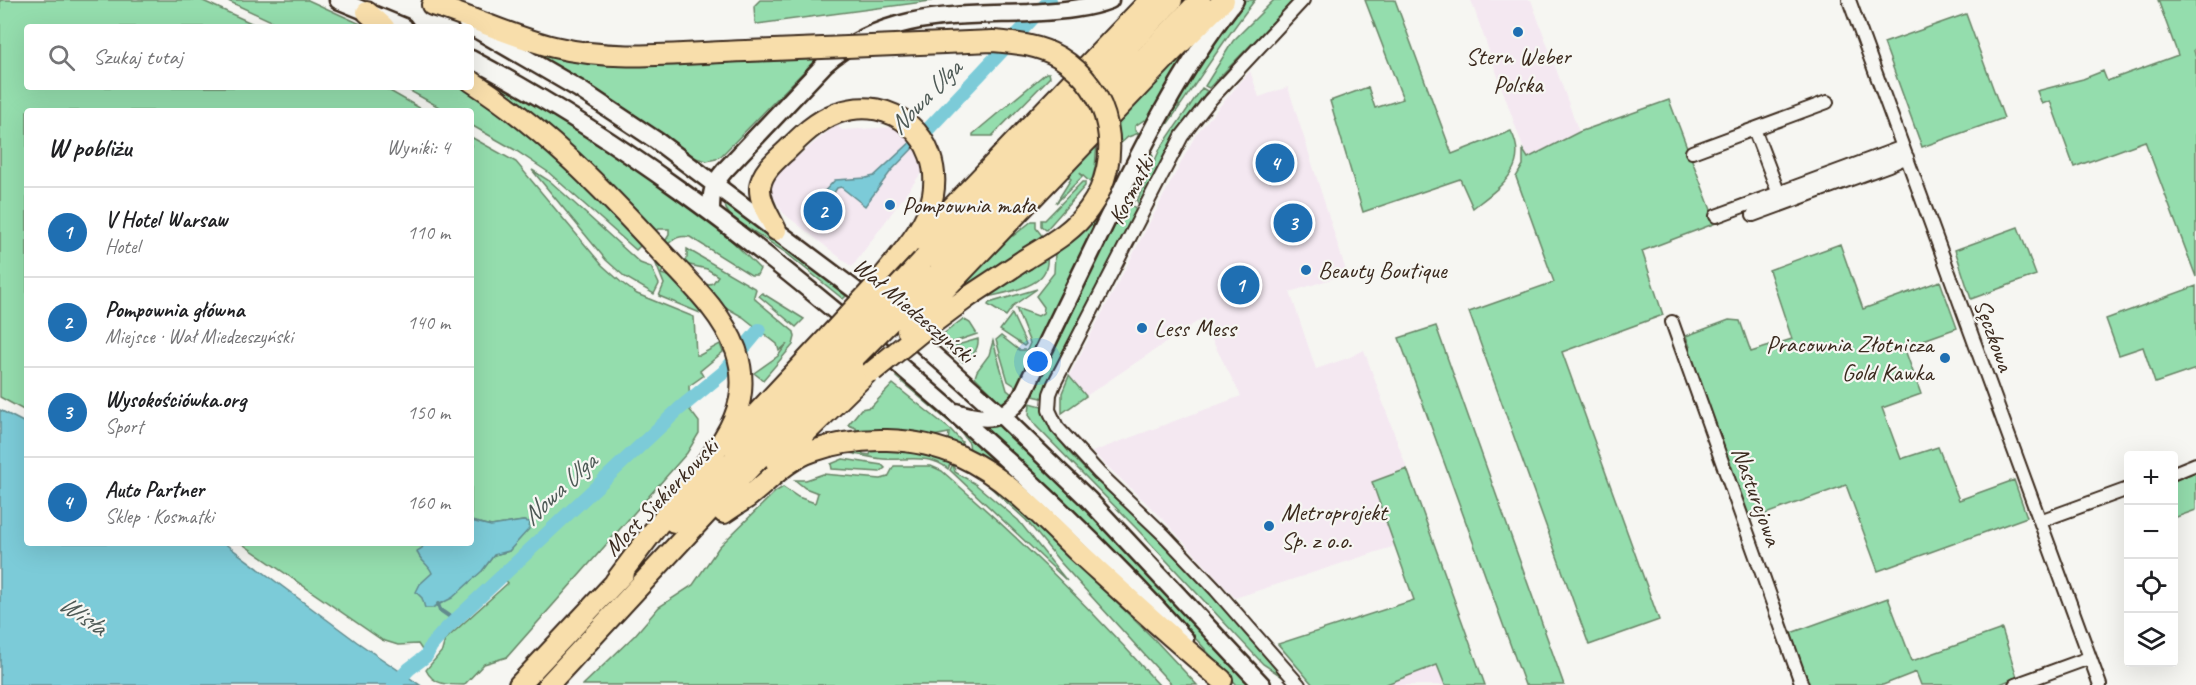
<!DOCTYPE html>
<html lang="pl">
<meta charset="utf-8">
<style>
:root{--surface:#fff;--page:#f6f6f6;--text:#202124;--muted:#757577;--line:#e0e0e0;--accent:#1f6fb2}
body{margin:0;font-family:Caveat,sans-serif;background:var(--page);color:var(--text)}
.controls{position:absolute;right:18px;bottom:18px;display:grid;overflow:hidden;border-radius:6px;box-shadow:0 6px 24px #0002}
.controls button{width:54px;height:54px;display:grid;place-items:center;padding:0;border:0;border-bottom:2px solid var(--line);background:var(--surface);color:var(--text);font:30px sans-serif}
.you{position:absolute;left:1038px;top:362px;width:21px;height:21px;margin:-15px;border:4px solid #fff;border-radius:50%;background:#1a73e8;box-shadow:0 0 0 9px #1a73e833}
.badge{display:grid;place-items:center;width:39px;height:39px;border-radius:50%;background:var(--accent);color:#fff;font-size:20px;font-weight:700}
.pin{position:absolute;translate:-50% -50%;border:3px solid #fff;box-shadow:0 2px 6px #0006}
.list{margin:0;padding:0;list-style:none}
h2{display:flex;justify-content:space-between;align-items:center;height:78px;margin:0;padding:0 24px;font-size:26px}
h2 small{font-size:20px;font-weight:400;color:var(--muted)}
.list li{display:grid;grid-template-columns:39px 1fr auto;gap:18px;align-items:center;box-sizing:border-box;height:90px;padding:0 24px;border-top:2px solid var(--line)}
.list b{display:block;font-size:22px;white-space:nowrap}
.list p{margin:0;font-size:20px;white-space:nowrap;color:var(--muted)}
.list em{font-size:20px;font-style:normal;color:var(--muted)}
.icon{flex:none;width:33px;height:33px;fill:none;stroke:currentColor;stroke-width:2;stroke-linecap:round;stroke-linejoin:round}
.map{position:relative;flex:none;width:2196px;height:685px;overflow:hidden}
.search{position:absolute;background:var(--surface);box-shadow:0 6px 24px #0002;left:24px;top:24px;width:450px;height:66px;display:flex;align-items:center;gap:15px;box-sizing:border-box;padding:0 21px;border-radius:6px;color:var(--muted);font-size:22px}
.panel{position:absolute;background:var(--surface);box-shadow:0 6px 24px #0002;left:24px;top:108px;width:450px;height:438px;border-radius:6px}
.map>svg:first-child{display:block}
</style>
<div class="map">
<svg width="2196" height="685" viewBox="0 0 2196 685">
<rect width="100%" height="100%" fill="#f6f6f2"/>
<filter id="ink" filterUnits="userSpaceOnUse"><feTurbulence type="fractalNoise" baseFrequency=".0167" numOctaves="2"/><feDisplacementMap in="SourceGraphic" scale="12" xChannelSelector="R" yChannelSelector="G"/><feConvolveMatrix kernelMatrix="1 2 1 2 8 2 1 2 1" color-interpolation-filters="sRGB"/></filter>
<g filter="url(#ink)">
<!-- built -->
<path fill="#f4e8f1" d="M1471,0H1531L1579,132L1527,159Z
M1250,71L1259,97L1288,87L1347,274L1290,292L1316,369L1348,358L1364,350L1407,469L1372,482L1395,546L1235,598L1161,517L1092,452L1241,396L1201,319L1086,396L1069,376L1196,134Z
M836,125L842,130L893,127L903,133L920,154L922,172L852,267L783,213L769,189L775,175Z
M1437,665L1445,685H1384Z"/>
<!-- green -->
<path fill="#94ddad" stroke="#688466" stroke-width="1.5" d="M0,0H201L260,27H27V87H383L425,111H27V412L0,397Z
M226,0H308L367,27H284Z
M760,0H930L931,1L757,24L755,22L754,6Z
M1243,0H1255C1219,45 1190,95 1155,141L1170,107H1179L1178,99L1175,98Z
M1274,0H1294L1209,88L1205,86L1233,41Z
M1365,0H1395L1452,154L1511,131C1530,168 1500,187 1473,208L1460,179L1363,212L1330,101L1368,87L1375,108L1403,99Z
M2158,0H2196V48L2194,50L2196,58V277L2145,141L2074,167L2050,101L2042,104L2037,91L2083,79L2103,71L2107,81L2178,55Z
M1966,14L2004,118L1922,147L1884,43Z
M1192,44L1146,121L1144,120L1135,126V130L1139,133L1128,137L1121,143L1117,120Z
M530,50L738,58L746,62L816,59L722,155L716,159L707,161L696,158L638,117Z
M471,69C553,114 637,162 710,222C728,236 744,253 760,269L757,275H751L690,237C680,235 675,238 667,245L664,243L669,235V229H658L653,233L471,73Z
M1046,73H1049L1050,77L992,136H973V134Z
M403,87H469L528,130L644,242L636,250L548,172L515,150L471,125V111H446Z
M1202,88L1207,91L1183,124L1139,205L1137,201L1160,149Z
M1669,100L1716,223L1642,251L1663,315L1562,352L1659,620L1589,645L1469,312L1554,282L1516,177L1523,165V150L1528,158L1579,132Z
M471,137L516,162L602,265L622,283L637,294L694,317L696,355H700L720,344L723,352L700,371L703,376L689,386L690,410L699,422V433L687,453L507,657L484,664L464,685C448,685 433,685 426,670L442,651L445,640L508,583L500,573L422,650L418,644L398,645L382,640L241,543H439L482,571L494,555L509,551L530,522L523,521L491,526L471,521Z
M1097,142L1095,168L1091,183L1080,173L1082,177L1056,203L1071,179L1067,176Z
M1149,151L1153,156L1132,205L1137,210L1046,384L1042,398L1033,396Z
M532,170L551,182L640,263L651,267L659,284L654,294L625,277L606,260Z
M1082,182H1085V186L1046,230L1041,226V220H1045Z
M724,200L846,296L843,299L785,252L731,217L726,209Z
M1102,209L1017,387L1008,381L996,340L1001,336L1019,350H1027L1030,343L1016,308L1038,316L1043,313L1044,307L1036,296L1054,273L1055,252L1093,220Z
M1032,221H1036V228L1043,237L965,289L960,285L1011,234L1013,236Z
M2018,227L2036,275L1971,299L1955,250Z
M1840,244L1863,309L1940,281L1957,328L1904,347L1921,394L1882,408L1901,459L1938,447L1959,500L2014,480L2027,517L1878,571L1846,485L1746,521L1686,350L1690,347L1686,336L1729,320L1740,321L1751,352L1792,339L1769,270Z
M687,249L756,289L754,296L756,300L794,332L795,337L793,345L763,380L754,373L778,356L787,344L779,351L777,344L743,317L727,308L724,310L702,286L713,283L718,276L707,269L681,263L687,258Z
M1047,257C1051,289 1004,292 980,299Z
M660,261L665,266L661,274L679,279L705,315L659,296L664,284L656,264Z
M2196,286V369L2155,383L2143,347L2119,355L2106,319Z
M1037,289L1014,305L1006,316L988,305L989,303Z
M762,293L804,319L796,327L759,296Z
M1012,314L1026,344L1024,346L1000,330Z
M963,319L970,323L977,334L951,343L942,335Z
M1436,326L1564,685H1525L1399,338Z
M978,339C979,349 972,358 963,362L947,348Z
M993,341L1007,390L1013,395L1003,405L975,377L977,371L989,355Z
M897,372L1006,470L1005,471L970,451L969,443L961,432L896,377Z
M1069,376L1086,396L1062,413V393Z
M893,384L951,430L962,442L961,446L948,441L949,433L933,436L900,432L856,433V428L848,425L861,409L871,407Z
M1030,403L1042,406C1055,454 1125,503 1159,539C1204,585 1246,634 1289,681L1263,664L1136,528L1036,426L1029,415Z
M999,424L1093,517L1251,685H1237C1157,593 1071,508 982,425Z
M872,449C900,449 925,454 951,462L948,469C930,453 904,461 883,459C872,458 860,455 849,453L862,450L863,454L870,455Z
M843,459L882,465L885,468L880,472L832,469L831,464Z
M953,464L955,472L974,483L1018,520L1067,581L950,470Z
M894,466H931L942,471C1018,537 1092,609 1159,685H583L635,635L659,607L693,585L719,547L775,492L783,487L798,497L815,503L818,493L805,488L795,480H806L823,474L881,479L888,477Z
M1407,469L1485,685H1445L1437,665L1384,685H1313L1278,644L1414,600L1372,482Z
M2196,469V510L2174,518V477Z
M978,476L1017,506L1155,640L1197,685H1172L1061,563L1026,520Z
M1888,598L1912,661L2002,629L2017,677L1998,685H1921L1916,672L1883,685H1806L1788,634Z"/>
<!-- water -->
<path fill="#7ccbd8" stroke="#628b8e" stroke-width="1.5" d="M913,140L916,145L891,171L865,206L841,187L837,188L827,204L818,198L835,180L866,178L874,176Z
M0,410L27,424V543H224L357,642L420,685H0Z
M471,521L491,526L523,521L530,522L529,529L509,551L494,555L482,571L452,598L432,608H425L422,598L416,592L420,584L432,573C429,564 419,561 417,551L422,548L424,543H471Z"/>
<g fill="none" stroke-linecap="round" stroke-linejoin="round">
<!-- stream -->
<path stroke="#628b8e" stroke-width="4" d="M438,604L440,610L456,621"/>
<!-- canal -->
<path stroke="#7ccbd8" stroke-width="14" d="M916,142L1050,0
M394,685L409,669L426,656L431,646L446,629L679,409L724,372L759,330"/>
<defs>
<path id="street" d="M1849,0L2100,685
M1754,129L1779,194
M1692,152L1827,102
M1753,215L1889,165L1907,157
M1716,216L1903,147
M1672,322L1802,685
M2174,473L2196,464
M2040,521L2128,489
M1299,685L1216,590L1164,535L1099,473L1057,427L1049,410L1050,394L1054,384L1182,136L1210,100L1303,0
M2015,685L2089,658"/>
<path id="secondary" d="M338,0L404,27
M467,24L579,89L657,141L875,305
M471,59C617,136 747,236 872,342C982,435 1089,531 1185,639
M711,212C711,193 712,185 725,170L825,64C886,11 953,16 1029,13C1056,11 1084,10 1110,0
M907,331L1002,416L1088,499L1262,685
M956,412C984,421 1004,422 1022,396C1048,340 1076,284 1103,228C1141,149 1181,69 1235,0"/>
<path id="primary" d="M432,5C473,17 512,37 554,47C616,62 683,53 746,51
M367,12L384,27
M471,81C545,129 603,189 662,253C689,282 722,312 736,350C741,365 743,383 740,399C733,435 705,463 684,491C661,521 638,551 615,582
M776,230C770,217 759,202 760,187C762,172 775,161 786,151C801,136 816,121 837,113C892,93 943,138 933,195C927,228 898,257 878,283
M920,241L1150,0
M922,261L1172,0
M938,273L1200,0
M951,283L1164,60L1224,0
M968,297L1024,260
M728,444L829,336
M776,462L871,369
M724,513C731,508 739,503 747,498C769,481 786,460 813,451C858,435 916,436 960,456C1006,477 1043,518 1079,553C1126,596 1172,639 1222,680
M674,522L842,347
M519,685L624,573
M548,685L707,513L855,357"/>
</defs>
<!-- street casing -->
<use href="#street" stroke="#3b2a1e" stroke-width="16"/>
<!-- secondary casing -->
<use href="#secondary" stroke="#3b2a1e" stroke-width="21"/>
<!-- primary casing -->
<use href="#primary" stroke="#3b2a1e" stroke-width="24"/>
<!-- street -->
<use href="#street" stroke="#f6f6f2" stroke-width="12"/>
<!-- secondary -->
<use href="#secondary" stroke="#f6f6f2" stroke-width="16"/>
<!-- primary -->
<use href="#primary" stroke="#f8deab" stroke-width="20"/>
<defs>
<path id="primary-bridge" d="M746,51L993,41C1016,43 1039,45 1059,57C1112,89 1125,159 1089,209C1073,232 1048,245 1024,260
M907,330L951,283
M829,336L878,283
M842,347L922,261
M855,357L938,273
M873,371L921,332L968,297"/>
</defs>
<!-- primary-bridge casing -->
<use href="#primary-bridge" stroke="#3b2a1e" stroke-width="24" stroke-linecap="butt"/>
<!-- primary-bridge -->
<use href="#primary-bridge" stroke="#f8deab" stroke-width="20"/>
</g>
</g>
<!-- markers -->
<g fill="#1f6fb2" stroke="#f6f6f2" stroke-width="2">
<circle cx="1518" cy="32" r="6"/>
<circle cx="890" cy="205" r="6"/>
<circle cx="1306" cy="270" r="6"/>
<circle cx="1142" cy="328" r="6"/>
<circle cx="1945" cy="358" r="6"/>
<circle cx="1269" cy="526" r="6"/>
</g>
<g text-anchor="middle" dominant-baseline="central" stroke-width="4.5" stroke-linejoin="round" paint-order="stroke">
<!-- poi labels -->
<g font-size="24" fill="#3b2a1e" stroke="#f6f6f2" text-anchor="start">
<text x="1518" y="56" text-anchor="middle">Stern Weber<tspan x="1518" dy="28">Polska</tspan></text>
<text x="902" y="205">Pompownia mała</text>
<text x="1318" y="270">Beauty Boutique</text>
<text x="1154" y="328">Less Mess</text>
<text x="1933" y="344" text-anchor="end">Pracownia Złotnicza<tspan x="1933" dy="28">Gold Kawka</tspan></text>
<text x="1281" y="512">Metroprojekt<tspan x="1281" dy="28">Sp. z o.o.</tspan></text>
</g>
<!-- street labels -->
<g font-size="24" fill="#3b2a1e" stroke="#f6f6f2">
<text transform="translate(1131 190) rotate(-63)">Kosmatki</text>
<text transform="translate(914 310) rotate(40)">Wał Miedzeszyński</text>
<text transform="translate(1994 335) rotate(70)">Sęczkowa</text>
<text transform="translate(1757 496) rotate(70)">Nasturcjowa</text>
<text transform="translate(661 497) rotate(-46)">Most Siekierkowski</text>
</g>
<!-- water labels -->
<g font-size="26" font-style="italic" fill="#4e5a56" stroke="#f6f6f2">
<text transform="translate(925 97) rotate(-46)">Nowa Ulga</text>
<text transform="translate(559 489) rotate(-43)">Nowa Ulga</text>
<text transform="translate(83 615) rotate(35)">Wisła</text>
</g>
</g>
</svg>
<div class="controls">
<button>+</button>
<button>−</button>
<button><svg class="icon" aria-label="locate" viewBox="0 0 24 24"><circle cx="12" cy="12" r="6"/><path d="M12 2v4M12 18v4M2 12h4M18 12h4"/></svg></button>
<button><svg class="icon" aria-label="layers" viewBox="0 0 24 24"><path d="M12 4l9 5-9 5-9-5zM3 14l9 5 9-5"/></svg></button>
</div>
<div class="you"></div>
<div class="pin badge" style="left:1240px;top:285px">1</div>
<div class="pin badge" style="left:823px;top:211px">2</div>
<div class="pin badge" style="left:1293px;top:223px">3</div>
<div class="pin badge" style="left:1275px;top:163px">4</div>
<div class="search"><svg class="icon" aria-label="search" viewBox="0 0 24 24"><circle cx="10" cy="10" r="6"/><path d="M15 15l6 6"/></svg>Szukaj tutaj</div>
<section class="panel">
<h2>W pobliżu<small>Wyniki: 4</small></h2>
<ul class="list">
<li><span class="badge">1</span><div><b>V Hotel Warsaw</b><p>Hotel</p></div><em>110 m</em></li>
<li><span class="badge">2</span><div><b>Pompownia główna</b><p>Miejsce · Wał Miedzeszyński</p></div><em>140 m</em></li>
<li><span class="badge">3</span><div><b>Wysokościówka.org</b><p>Sport</p></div><em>150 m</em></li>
<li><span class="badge">4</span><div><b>Auto Partner</b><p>Sklep · Kosmatki</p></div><em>160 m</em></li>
</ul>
</section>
</div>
